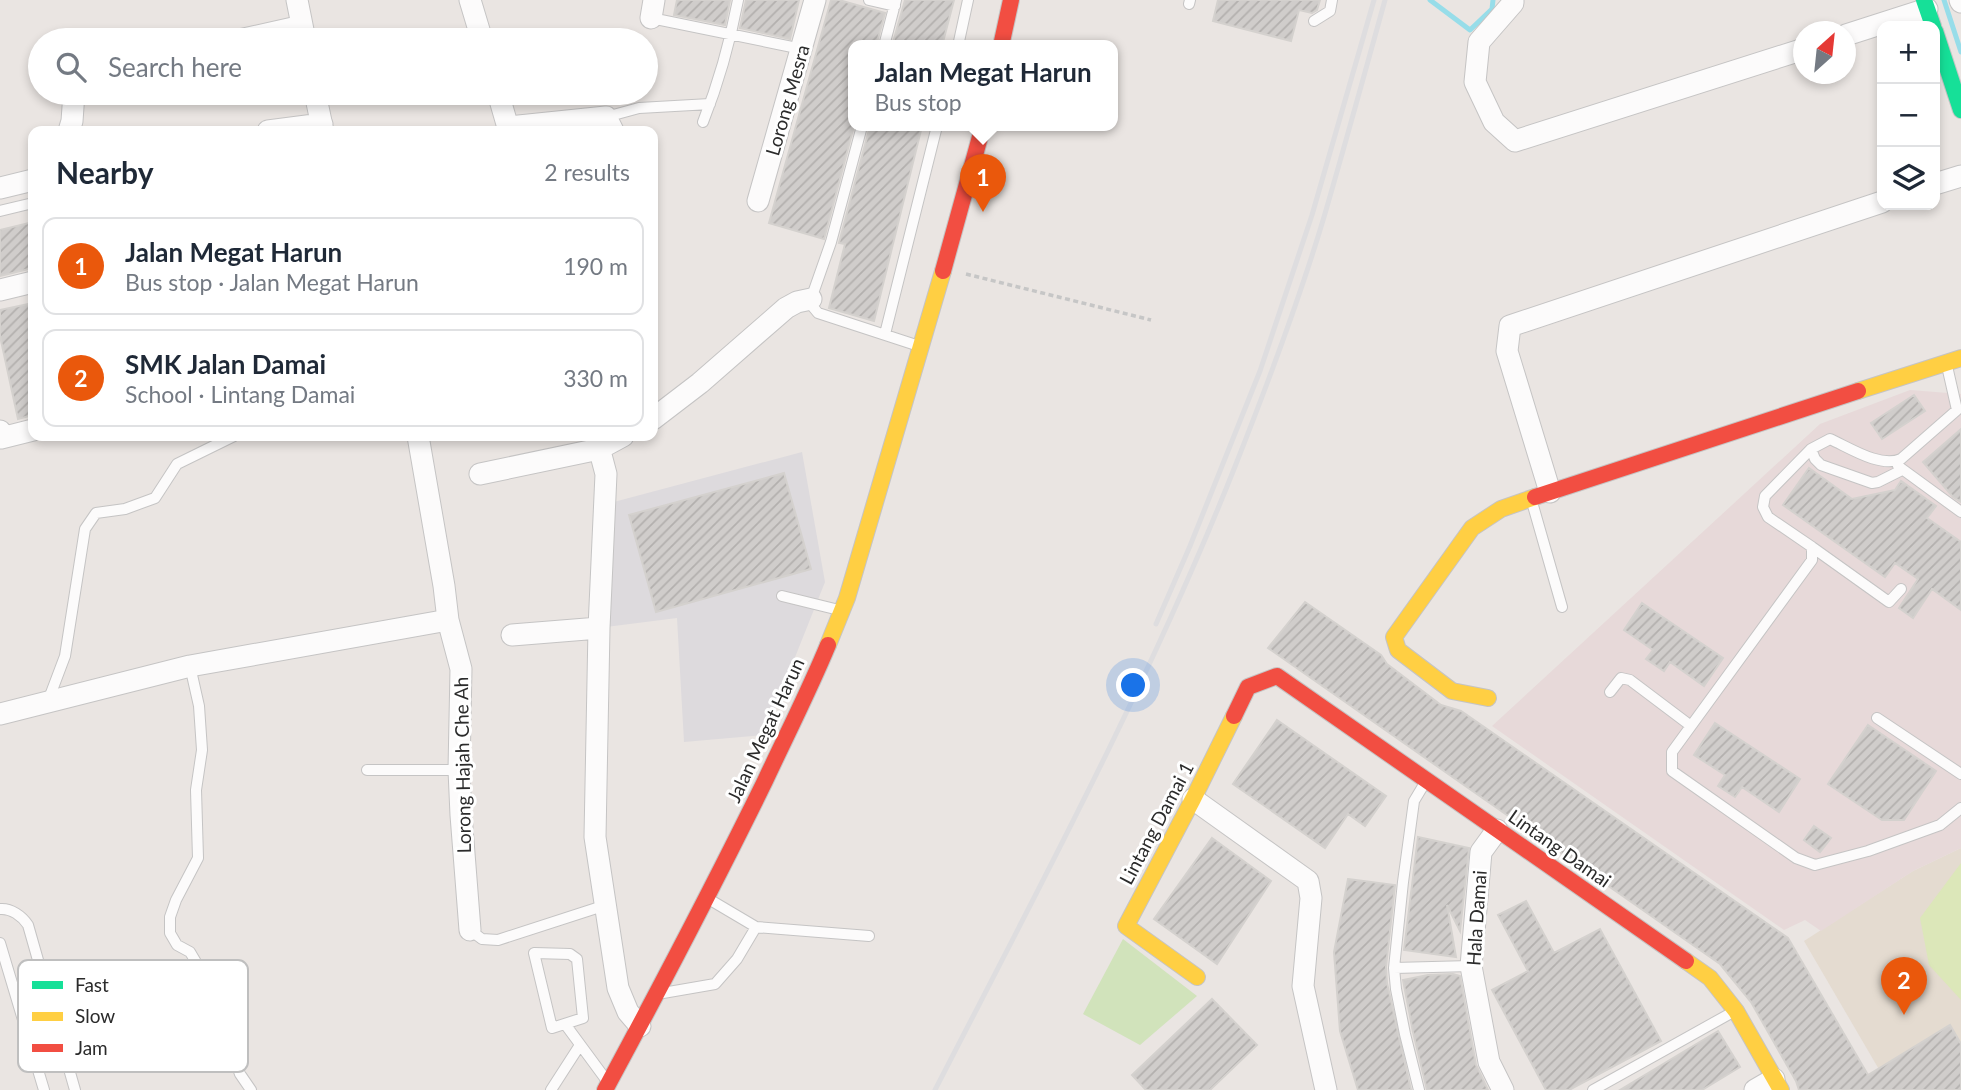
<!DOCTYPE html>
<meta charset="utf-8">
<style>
:root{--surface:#fff;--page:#f2f2f3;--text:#1f2937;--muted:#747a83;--line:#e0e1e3;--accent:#ea580c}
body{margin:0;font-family:Lato,sans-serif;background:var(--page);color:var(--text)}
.controls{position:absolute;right:21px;top:21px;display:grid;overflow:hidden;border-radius:14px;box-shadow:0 4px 10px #0003}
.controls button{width:63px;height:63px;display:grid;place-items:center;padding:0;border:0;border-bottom:2px solid var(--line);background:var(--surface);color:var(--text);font:35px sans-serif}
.compass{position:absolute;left:1793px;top:21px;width:63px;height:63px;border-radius:50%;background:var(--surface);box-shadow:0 4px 10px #0003;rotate:27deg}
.you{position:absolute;left:1134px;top:686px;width:24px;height:24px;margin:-18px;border:5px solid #fff;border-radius:50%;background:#1a73e8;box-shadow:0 0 0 10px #1a73e833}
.badge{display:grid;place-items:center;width:46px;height:46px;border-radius:50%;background:var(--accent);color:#fff;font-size:23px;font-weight:700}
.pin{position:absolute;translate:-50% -58px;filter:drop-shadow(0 2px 4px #0008)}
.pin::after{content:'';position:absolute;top:37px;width:24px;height:21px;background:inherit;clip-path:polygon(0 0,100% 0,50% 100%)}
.popup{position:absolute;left:848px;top:40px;width:270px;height:91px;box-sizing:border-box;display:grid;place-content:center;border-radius:14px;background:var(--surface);filter:drop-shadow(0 2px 5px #0005);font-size:23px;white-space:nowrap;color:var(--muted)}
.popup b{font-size:26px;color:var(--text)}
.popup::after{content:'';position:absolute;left:50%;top:100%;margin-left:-14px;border:14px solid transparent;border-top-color:var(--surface)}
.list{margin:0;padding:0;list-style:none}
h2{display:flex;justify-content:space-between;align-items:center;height:91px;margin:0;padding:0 28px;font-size:30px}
h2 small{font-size:23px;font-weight:400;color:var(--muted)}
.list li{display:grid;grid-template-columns:46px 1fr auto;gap:21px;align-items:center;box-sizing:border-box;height:98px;margin:0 14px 14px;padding:0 14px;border:2px solid var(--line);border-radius:14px}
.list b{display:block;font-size:26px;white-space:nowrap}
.list p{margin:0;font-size:23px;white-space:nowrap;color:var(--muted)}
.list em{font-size:23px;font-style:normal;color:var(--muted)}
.icon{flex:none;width:38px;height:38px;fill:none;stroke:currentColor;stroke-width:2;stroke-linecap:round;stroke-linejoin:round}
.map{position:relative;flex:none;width:1961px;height:1090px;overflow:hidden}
.search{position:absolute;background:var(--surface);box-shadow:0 4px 10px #0003;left:28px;top:28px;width:630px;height:77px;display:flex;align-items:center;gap:18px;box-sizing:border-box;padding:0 24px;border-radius:38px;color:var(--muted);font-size:26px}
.panel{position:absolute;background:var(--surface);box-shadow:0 4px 10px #0003;left:28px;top:126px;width:630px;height:315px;border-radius:14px}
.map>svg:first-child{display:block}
</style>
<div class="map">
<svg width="1961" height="1090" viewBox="0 0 1961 1090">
<defs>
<pattern id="building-hatch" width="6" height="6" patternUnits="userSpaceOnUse" patternTransform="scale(1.75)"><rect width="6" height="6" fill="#d0cdcb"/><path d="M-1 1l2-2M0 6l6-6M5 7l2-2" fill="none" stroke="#b3b0ae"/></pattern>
</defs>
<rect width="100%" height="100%" fill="#eae5e2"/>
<!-- industrial -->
<path fill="#dddadd" d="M802,452L825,582L764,735L684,742L677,618L606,627L610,503Z"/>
<!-- education -->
<path fill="#e4dbd0" d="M1961,848V1090H1891L1804,941L1913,871Z"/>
<!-- medical -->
<path fill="#e7d9d9" d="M1910,390L1961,394V848L1913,871L1821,931L1805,920L1784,930L1492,726L1820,424Z"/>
<!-- park -->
<path fill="#d1e3bb" d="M1123,939L1197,996L1140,1045L1083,1014Z"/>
<!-- pitch -->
<path fill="#dce7b9" d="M1961,863V1000L1929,965L1920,918Z"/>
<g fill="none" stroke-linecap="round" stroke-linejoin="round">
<!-- stream -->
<path stroke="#97dde9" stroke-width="5" d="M1430,0L1470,30L1492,9L1493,0
M1944,0L1961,52"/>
</g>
<!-- building -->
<path fill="url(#building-hatch)" stroke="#d4d1ce" stroke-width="2" d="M677,0H730L725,25L674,15Z
M746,0H799L790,39L740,28Z
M831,0H839L885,13L876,46H853L854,126L824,239L769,223Z
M905,0H954L942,46H892Z
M1218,0H1320L1317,10L1312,13L1299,10L1291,41L1213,21Z
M870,126H922L874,321L829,308L845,244L839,243Z
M33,222V268L0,276V230Z
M33,303V415L18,419L0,336V310Z
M1914,395L1925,411L1882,439L1871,423Z
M1961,429V502L1953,497L1923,462Z
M1809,468L1852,499L1895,490L1901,481L1936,506L1927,518L1961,542V610L1932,589L1913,618L1899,608L1918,579L1895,563L1885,577L1783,505Z
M784,473L811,569L656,612L629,515Z
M1305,602L1381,655L1387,664L1441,705L1461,711L1788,938L1868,1075L1950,1025L1961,1044V1090H1799L1796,1081L1751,1002L1720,964L1268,648Z
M1642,603L1723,658L1704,686L1670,662L1664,671L1646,659L1653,650L1624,630Z
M1277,720L1386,796L1365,826L1348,814L1325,848L1233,784Z
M1715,723L1800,779L1779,812L1742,787L1735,797L1718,786L1725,775L1694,755Z
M1868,725L1936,771L1904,820H1882L1828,784Z
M1814,826L1831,838L1820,852L1804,840Z
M1418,837L1469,848L1460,931L1447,905L1456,957L1404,950Z
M1212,838L1271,881L1217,964L1154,919Z
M1348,879L1395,885L1386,967L1387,983L1411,1090H1358L1340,1031L1334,952Z
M1526,901L1554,953L1600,929L1661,1041L1569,1090H1546L1492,990L1528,971L1498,915Z
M1428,975L1453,974L1460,976L1476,1065L1488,1090H1427L1413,1032L1403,980Z
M1212,999L1257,1045L1210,1090H1146L1132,1075Z
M1718,1031L1740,1067L1702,1090H1620Z"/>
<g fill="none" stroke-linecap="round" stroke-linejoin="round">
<defs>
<path id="lane" d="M869,0L895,6
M1189,4L1190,0
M651,18L802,49
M1314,21L1330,11L1332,0
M884,46L896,0
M958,46L968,0
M606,117L639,108L710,104
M703,122C719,82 730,42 738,0
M862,126L831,242L811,299L813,307L818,313L919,346
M0,211L33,203
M885,334L937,126
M1947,366L1957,410L1901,459C1880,468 1850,448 1830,439L1811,449L1765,496L1763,507L1768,517L1812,547V560L1672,752V771L1796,858L1815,865L1868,851L1940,825L1961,808
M1811,449L1815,459L1821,465L1872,483L1878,482L1902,470
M1898,466L1961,512
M1532,502L1562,607
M1812,547L1889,602L1901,589
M782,596L839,610
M190,666L199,706L202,750L196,790L198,858L176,900L170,917V933L177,945L190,952L206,979L240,1074L251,1090
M1610,692L1621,678L1630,680L1691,726
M48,701L65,656L85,529L96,513L125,509L155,498L177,464L234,436
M1877,718L1961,774
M367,770H459
M707,898L756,927
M0,909C11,908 22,916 28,925L75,1090
M470,930L482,939L498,940L606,905
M0,943L44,1090
M534,953L570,954L577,959L583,1018L552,1028Z
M1394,968L1471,966
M663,993L715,984L737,959L756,927L869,936
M565,1024L607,1081
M551,1090L580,1045
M1419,1090L1405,1034L1396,989L1394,968L1403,882L1414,801L1426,781
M1593,1090L1733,1012"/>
<path id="street" d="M297,0L305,40
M470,0L482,40
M1513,0V3L1479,42L1475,82L1494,122L1515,141L1804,49
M1960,0L1961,2
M651,18L654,0
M1846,35L1927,9
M239,40L302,26
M315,93L323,131
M498,93L509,131
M508,127L606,117L613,131
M69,131L72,121L74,93
M268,131L322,124
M1935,184L1961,176
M0,188L33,180
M758,201L815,0
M0,290L33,282
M653,419L700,383L786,308L797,302L811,299
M0,431L1,438L33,430
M418,436L444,586L448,620L461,669L459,770L461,815L470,930
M596,436L606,474L599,628L595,837L618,988L628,1012L640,1026
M480,474L599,449L623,436
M1550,492L1507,351L1510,326L1882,202
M512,635L599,628
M0,714L190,666L448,620
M1193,799L1308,881L1311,898L1303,986L1326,1090
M1497,830L1481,852L1471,966L1489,1062L1503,1090
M1755,1090L1774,1079"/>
<path id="fast" d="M1924,0L1933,26
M1935,31L1961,110"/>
<path id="slow" d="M1858,391L1961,358
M828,645L847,598L943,271
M1488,698L1452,691L1398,650L1394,637L1472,528L1501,509L1535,497
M1686,961L1710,978L1736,1011L1781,1090
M1197,977L1126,926L1193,799L1234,716"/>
<path id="jam" d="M1001,46L1011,0
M943,271L983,126
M1535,497L1858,391
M1234,716L1248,687L1277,676L1686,961
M605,1090C660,988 714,885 765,781C786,736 809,691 828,645"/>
</defs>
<!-- lane casing -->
<use href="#lane" stroke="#c5c4c4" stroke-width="12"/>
<!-- street casing -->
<use href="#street" stroke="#c5c4c4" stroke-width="23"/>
<!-- fast casing -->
<use href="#fast" stroke="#c5c4c4" stroke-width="18"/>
<!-- slow casing -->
<use href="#slow" stroke="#c5c4c4" stroke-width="18"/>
<!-- jam casing -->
<use href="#jam" stroke="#c5c4c4" stroke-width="18"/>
<!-- path -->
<path stroke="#c6c6c6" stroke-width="3.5" stroke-dasharray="5 3.5" stroke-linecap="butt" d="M966,274L1151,320"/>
<!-- lane -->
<use href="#lane" stroke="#fcfbfb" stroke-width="10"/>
<!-- street -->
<use href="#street" stroke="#fcfbfb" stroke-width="21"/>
<!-- fast -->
<use href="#fast" stroke="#16e098" stroke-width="16"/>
<!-- slow -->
<use href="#slow" stroke="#ffcf43" stroke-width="16"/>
<!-- jam -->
<use href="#jam" stroke="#f24e42" stroke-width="16"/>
<!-- rail -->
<path stroke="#dedddf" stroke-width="5" d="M1156,624L1190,546L1260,371L1312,215L1374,0
M935,1090C1041,884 1151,679 1236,464C1268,383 1299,301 1324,217C1345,145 1365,72 1385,0"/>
</g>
<g text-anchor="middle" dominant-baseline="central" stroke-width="6" stroke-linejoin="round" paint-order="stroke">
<!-- street labels -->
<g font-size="19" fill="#2b2b2b" stroke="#fff">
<text transform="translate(787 100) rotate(-74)">Lorong Mesra</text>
<text transform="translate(765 730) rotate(-65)">Jalan Megat Harun</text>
<text transform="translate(462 765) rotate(-91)">Lorong Hajah Che Ah</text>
<text transform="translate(1156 823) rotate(-62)">Lintang Damai 1</text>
<text transform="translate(1560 848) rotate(35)">Lintang Damai</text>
<text transform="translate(1476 918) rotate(-86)">Hala Damai</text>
</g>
</g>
<!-- legend -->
<rect x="18" y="960" width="230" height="112" rx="10" fill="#fff" stroke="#bfbfbf" stroke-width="2"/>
<rect x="32" y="981" width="31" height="8" fill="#16e098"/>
<rect x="32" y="1012" width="31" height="9" fill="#ffcf43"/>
<rect x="32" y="1044" width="31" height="8" fill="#f24e42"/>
<g font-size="19" fill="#2b2b2b">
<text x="75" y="992">Fast</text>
<text x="75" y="1023">Slow</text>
<text x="75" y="1055">Jam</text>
</g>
</svg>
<div class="controls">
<button>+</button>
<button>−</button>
<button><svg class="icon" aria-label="layers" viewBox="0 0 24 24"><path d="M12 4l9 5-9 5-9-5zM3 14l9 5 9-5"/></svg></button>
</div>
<svg class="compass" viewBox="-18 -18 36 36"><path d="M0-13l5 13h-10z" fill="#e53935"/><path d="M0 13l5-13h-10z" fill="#747a83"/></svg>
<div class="you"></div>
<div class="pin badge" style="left:983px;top:212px">1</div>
<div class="popup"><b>Jalan Megat Harun</b>Bus stop</div>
<div class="pin badge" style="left:1904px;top:1015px">2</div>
<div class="search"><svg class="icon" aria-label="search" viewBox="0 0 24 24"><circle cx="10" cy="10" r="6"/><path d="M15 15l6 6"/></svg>Search here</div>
<section class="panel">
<h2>Nearby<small>2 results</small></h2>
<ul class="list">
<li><span class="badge">1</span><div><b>Jalan Megat Harun</b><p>Bus stop · Jalan Megat Harun</p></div><em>190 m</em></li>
<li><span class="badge">2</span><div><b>SMK Jalan Damai</b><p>School · Lintang Damai</p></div><em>330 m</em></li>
</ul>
</section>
</div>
